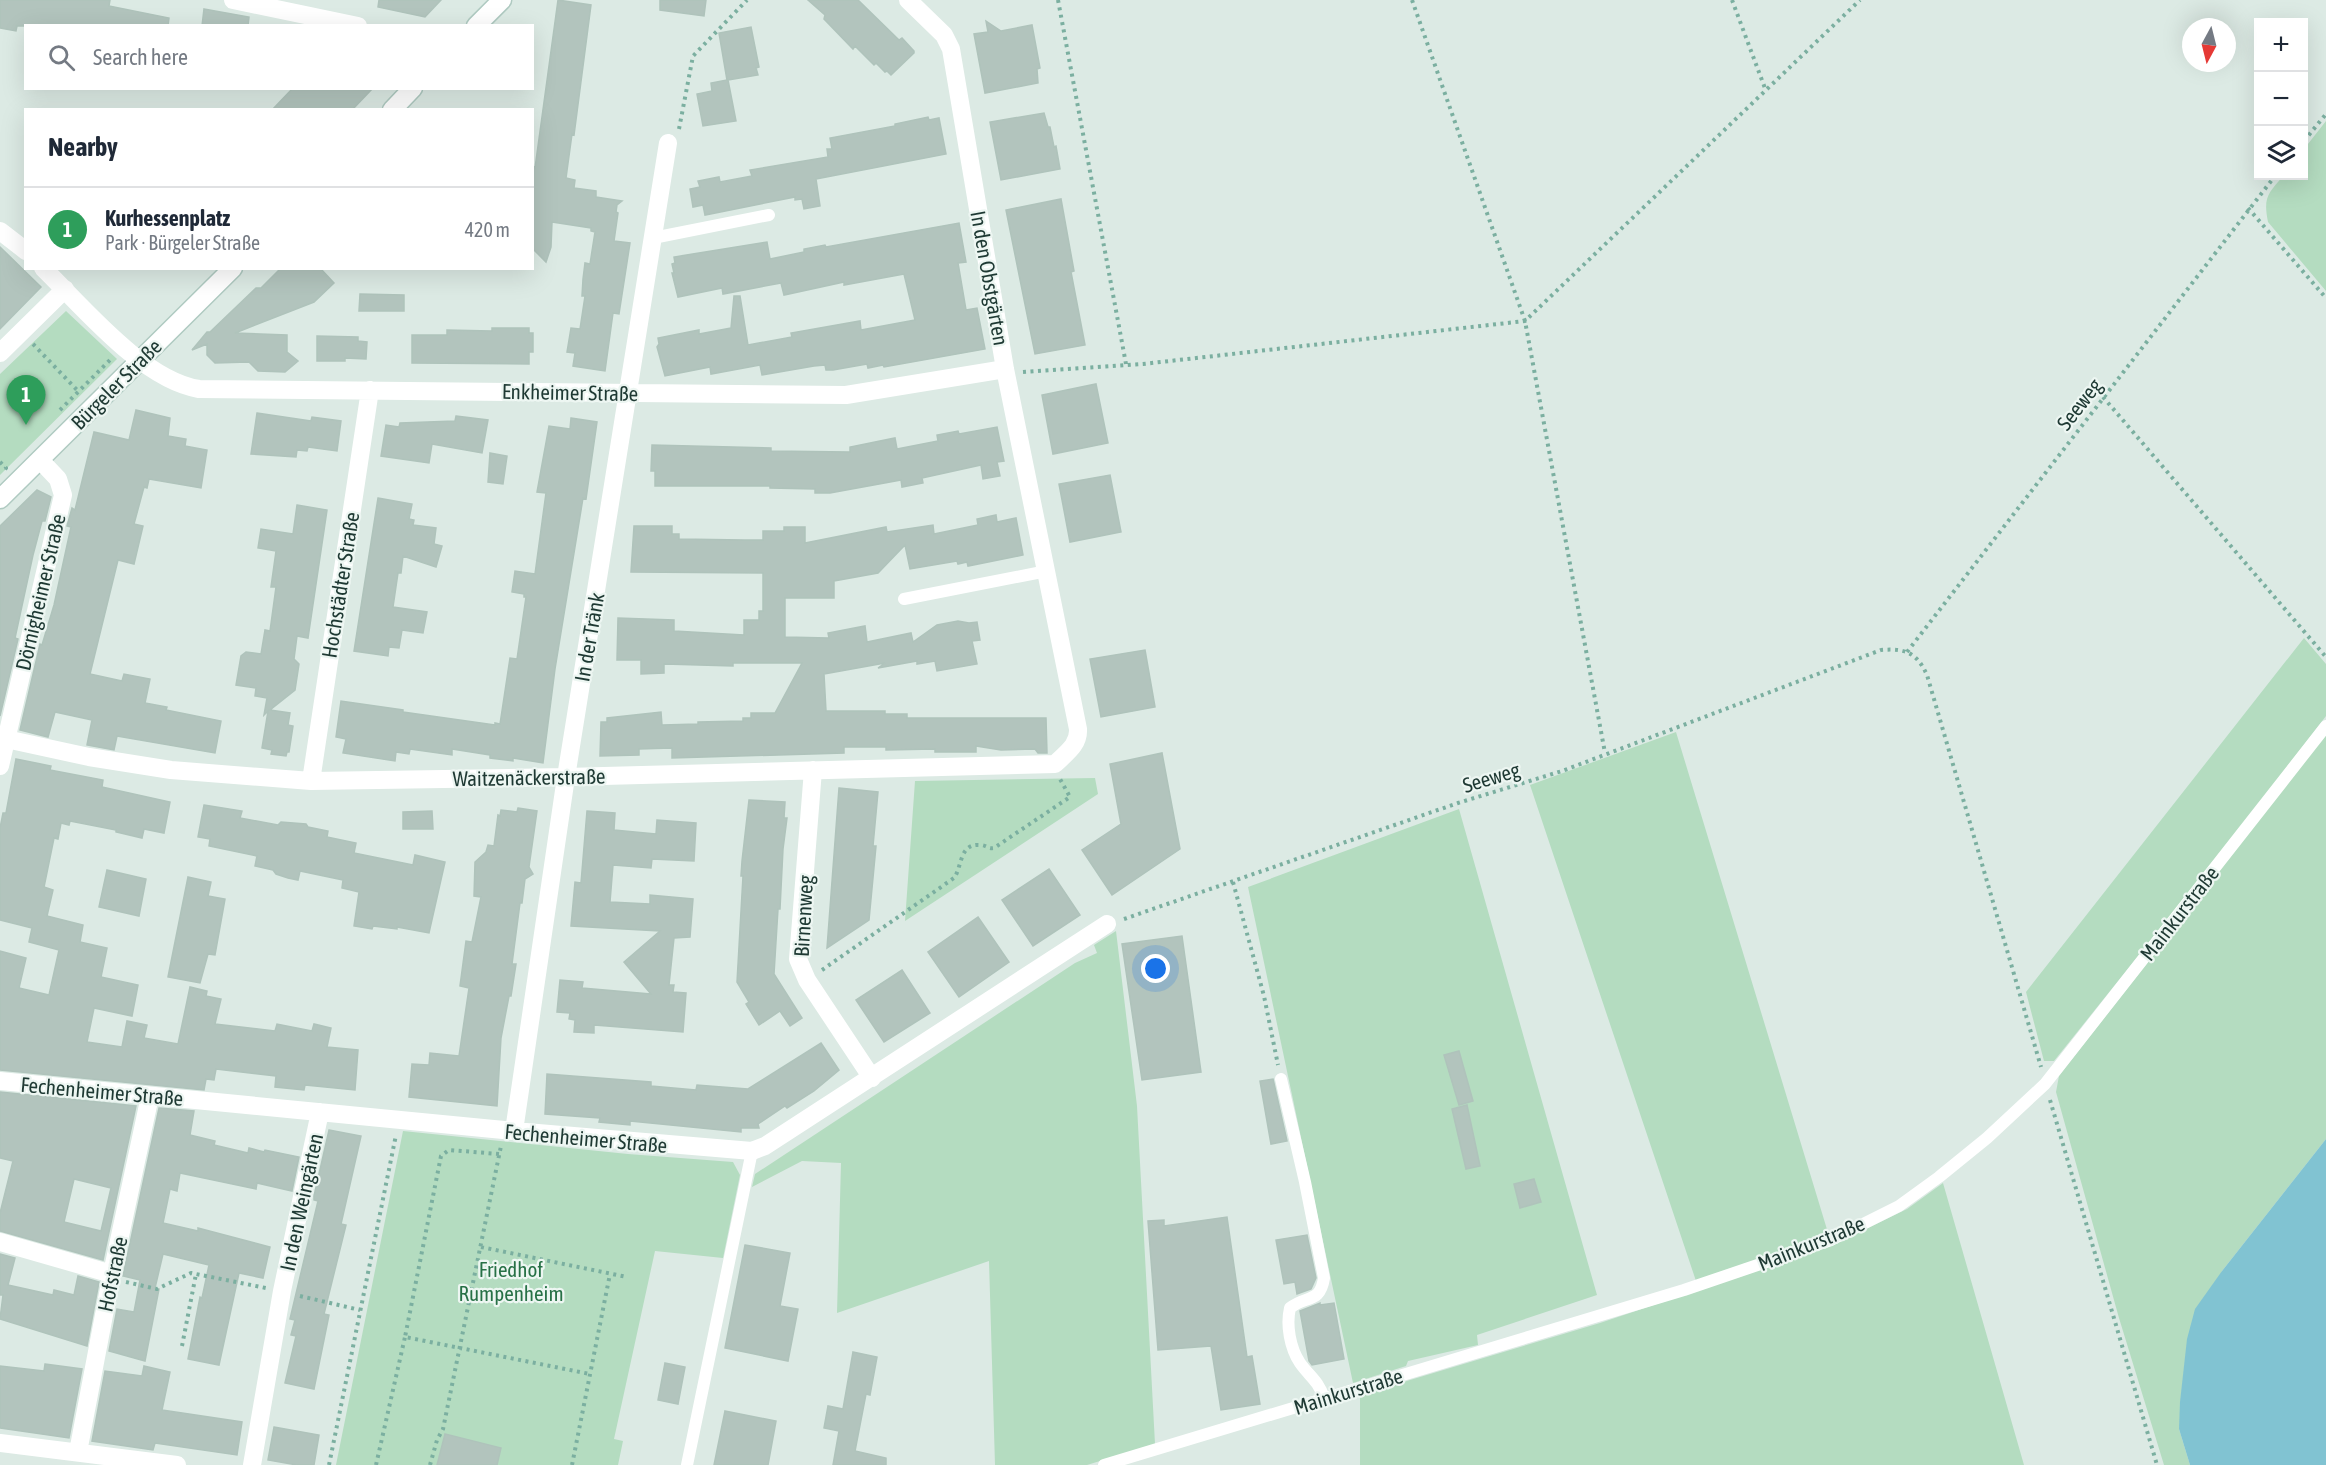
<!DOCTYPE html>
<meta charset="utf-8">
<style>
:root{--surface:#fff;--page:#f2f2f3;--text:#1f2937;--muted:#747a83;--line:#e0e1e3;--accent:#814e40}
body{margin:0;font-family:"Asap Condensed",sans-serif;background:var(--page);color:var(--text)}
.controls{position:absolute;right:18px;top:18px;display:grid;overflow:hidden;border-radius:0px;box-shadow:0 6px 24px #0002}
.controls button{width:54px;height:54px;display:grid;place-items:center;padding:0;border:0;border-bottom:2px solid var(--line);background:var(--surface);color:var(--text);font:30px sans-serif}
.compass{position:absolute;left:2182px;top:18px;width:54px;height:54px;border-radius:50%;background:var(--surface);box-shadow:0 6px 24px #0002;rotate:187deg}
.you{position:absolute;left:1156px;top:969px;width:21px;height:21px;margin:-15px;border:4px solid #fff;border-radius:50%;background:#1a73e8;box-shadow:0 0 0 9px #1a73e833}
.badge{display:grid;place-items:center;width:39px;height:39px;border-radius:50%;background:var(--accent);color:#fff;font-size:20px;font-weight:700}
.pin{position:absolute;translate:-50% -50px;filter:drop-shadow(0 2px 3px #0008)}
.pin::after{content:'';position:absolute;top:32px;width:21px;height:18px;background:inherit;clip-path:polygon(0 0,100% 0,50% 100%)}
.list{margin:0;padding:0;list-style:none}
h2{display:flex;justify-content:space-between;align-items:center;height:78px;margin:0;padding:0 24px;font-size:26px}
h2 small{font-size:20px;font-weight:400;color:var(--muted)}
.list li{display:grid;grid-template-columns:39px 1fr auto;gap:18px;align-items:center;box-sizing:border-box;height:84px;padding:0 24px;border-top:2px solid var(--line)}
.list b{display:block;font-size:22px;white-space:nowrap}
.list p{margin:0;font-size:20px;white-space:nowrap;color:var(--muted)}
.list em{font-size:20px;font-style:normal;color:var(--muted)}
.icon{flex:none;width:33px;height:33px;fill:none;stroke:currentColor;stroke-width:2;stroke-linecap:round;stroke-linejoin:round}
.map{position:relative;flex:none;width:2326px;height:1465px;overflow:hidden}
.search{position:absolute;background:var(--surface);box-shadow:0 6px 24px #0002;left:24px;top:24px;width:510px;height:66px;display:flex;align-items:center;gap:15px;box-sizing:border-box;padding:0 21px;border-radius:0px;color:var(--muted);font-size:22px}
.panel{position:absolute;background:var(--surface);box-shadow:0 6px 24px #0002;left:24px;top:108px;width:510px;height:162px;border-radius:0px}
.map>svg:first-child{display:block}
</style>
<div class="map">
<svg width="2326" height="1465" viewBox="0 0 2326 1465">
<rect width="100%" height="100%" fill="#dceae4"/>
<!-- green -->
<path fill="#b4dcc0" d="M2326,121V291L2268,222C2263,197 2268,194 2283,176H2304V149Z
M66,311L117,359L0,475V374Z
M2304,638L2326,664V716L2223,850L2054,1061H2044L2026,992Z
M1676,732L1829,1236L1696,1281L1530,785Z
M2326,734V1139L2222,1271L2179,1429L2190,1465H2164L2119,1318L2056,1092L2059,1076Z
M1095,778L1098,794L905,921L915,781Z
M1459,809L1597,1295L1477,1335L1478,1345L1408,1361L1406,1366L1353,1383L1248,887Z
M1116,931L1137,1106L1155,1444L1087,1465H995L989,1261L837,1313L841,1163L802,1161L752,1187L755,1174L1075,963L1097,953L1094,945Z
M403,1131L628,1154L733,1162L740,1175L723,1258L655,1251L614,1439L623,1441L618,1465H336Z
M1943,1183L2024,1465H1360V1395L1600,1323L1833,1245L1907,1209Z"/>
<!-- water -->
<path fill="#81c3d2" d="M2326,1139V1465H2190L2179,1429L2180,1402L2187,1339L2195,1309L2222,1271Z"/>
<!-- building -->
<path fill="#b2c4bd" stroke="#afc3bb" stroke-width="1.5" fill-rule="evenodd" d="M0,0H110L109,6L169,18L168,26H17L16,31L0,28Z
M379,0H441L425,17L378,7Z
M558,0L591,5L574,135L572,134L566,178L575,180L574,188L596,191V197L622,201L617,205L616,212L618,213L614,241L630,243L619,314L613,313L605,371L573,366L575,353L567,352L571,328L580,329L585,296H582L583,279L585,263L590,264L595,232L591,231V228L552,222L551,247L546,262L532,248V165L535,168Z
M660,0H706L704,16L660,10Z
M808,0H858L899,40L902,38L914,51V53L891,75L887,71L885,72L876,63L874,65L855,46L853,49L824,19L825,15Z
M204,9L249,17L248,26H202Z
M986,21L1001,31L1032,25L1040,68L1037,69L1038,83L985,93L974,34L988,32Z
M751,27L759,67L756,68L758,75L728,80L736,121L703,126L697,94L712,91L711,83L727,80L719,33Z
M293,88H373L352,110H272Z
M1044,113L1048,127H1050L1054,147L1056,146L1060,169L1001,180L990,122Z
M928,117L929,120L939,118L946,154L816,179L820,206L804,209L802,199L795,200V197L705,215L703,205L693,207L690,189L700,187L698,181L719,177L720,182L752,176L750,170L828,157L827,149H832L830,138L895,126V124Z
M1061,199L1074,271L1071,272L1085,345L1035,354L1006,210Z
M959,223L966,262L958,263L966,310L977,308L985,349L884,367L883,365L868,368L867,364L833,370H826L825,365L814,366L762,375L760,365L711,374L710,367L665,376L657,347L659,344L658,338L699,330V334L731,328L734,296H740L748,345L792,337L791,333L860,321L861,330L915,320L904,274L844,285V282L784,295L781,283L723,294L722,288L678,297L672,273H674L672,264L675,263L674,257L767,242L770,259L804,252V249L825,245L826,247Z
M0,247L41,287L0,329Z
M281,268H320L334,283L314,302L235,333L287,335V352L298,361L285,372L258,371L249,362L215,363L207,355V344L192,350L207,332H210L256,288H261Z
M360,294L404,295V311H359Z
M492,328H529V333H533V352H529V364L412,363V335H447V330L492,331Z
M317,336L358,337V341L367,342L366,359L345,358V361H317Z
M1096,384L1108,443L1053,454L1042,395Z
M136,410L170,418L168,436L186,439L185,446L207,450L201,488L149,479L147,488L144,487L134,524L143,526L134,564L118,560L90,674L122,681L124,674L150,679L145,703L167,707L166,710L221,721L215,753L117,736L114,750L87,745L92,720L55,712L48,737L20,730L40,644L42,645L54,605L71,527L67,526L72,508L75,510L94,432L129,440Z
M257,413L311,421L312,417L341,421L337,451L308,447L307,451L297,450L296,457L251,454Z
M456,416L488,420L482,453L432,444L429,463L381,456L386,425L399,427L400,423L455,421Z
M571,418L597,422L586,499L583,498L555,669L543,763L513,758V761L490,758V755L452,749V755L410,749L409,754L396,752L395,761L343,753L346,739L336,737L341,701L403,710V712L495,725V723L500,724L510,658L517,659L526,597H524V594L512,592L515,571L535,574L546,493L537,492L549,426L570,429Z
M997,427L1004,461L997,462L1000,476L983,479L981,465L922,478L923,483L902,487L901,480L830,493H815V489L770,488V486H655V471H651L652,445L771,448V451L850,452V447L895,438L897,449L938,441L937,435L958,431L959,434Z
M490,453L507,456L503,484L488,482Z
M1110,475L1121,532L1070,542L1059,484Z
M37,490L51,497L45,521H42L33,555L15,638L18,639L0,716V526Z
M378,498L412,504L409,519L414,520L413,525L436,528L434,544L442,546L436,567L403,556L401,573H398L393,607L427,612L423,633L402,630L399,648L389,647L388,656L354,651Z
M297,505L327,510L308,638L297,636L294,659L299,664L295,690L270,710L290,713L288,725L293,726L289,752H287L286,756L271,754L272,750L262,748L268,711L264,715L267,698L255,696L256,688L236,685L241,656L246,652L261,654L265,630L270,631L276,587H271L276,551L258,548L261,529L293,534Z
M996,515L997,522L1016,518L1023,555L968,566L967,562L958,564L957,561L910,569L905,545L878,573L834,581V598H785V637L829,638L828,633L865,626L867,642L911,633L913,642L937,625L958,621L969,623L977,622L980,640L972,641L977,664L937,671L935,661L917,664V661L878,668L885,663L824,674L826,711H885V714H907V718H1046L1047,753H1038L1035,749L1001,750L976,746V752H935V749L886,750V747H844V753L672,758V748L639,749V755L600,756L601,722H607V718L661,712L662,725L698,724V722L743,721V718H751V713H775L802,663H733V666L664,664V673L641,674V660H617L618,618L674,620V631L744,635V620H759V611H763V573L631,572L634,526H672V534H679V539L744,540H763V531H784V527H805V543L886,527L887,532L933,525L934,534L978,525L977,519Z
M1145,650L1155,707L1101,717L1090,659Z
M1162,753L1180,849L1112,895L1082,850L1121,824L1110,764Z
M16,759L51,766L50,770L103,780L102,787L170,802L164,833L144,829L142,838L116,832V830L70,821L69,825L61,823L58,839L54,838L44,887L53,890L47,916L83,925L80,942L107,948L101,977L138,985L132,1016L94,1008L87,1042L122,1047L127,1021L147,1025L144,1038L178,1044L190,987L207,991L206,996L221,999L215,1024L275,1031L277,1024L312,1031L314,1024L331,1028L327,1047L358,1050L355,1090L305,1085L304,1090L275,1087L276,1076L216,1069L214,1080L206,1079L204,1090L0,1070V951L26,958L19,988L49,995L59,950L29,942L32,928L0,920V828L3,813H6Z
M839,788L878,792L873,846H876L869,920L827,948Z
M749,800L785,802L784,818H787L783,849L780,909H778L774,974L802,1018L790,1026L780,1011L759,1025L746,1004L749,1002L737,982L743,876H741L742,861Z
M204,805L242,811L240,818L278,825L281,822L306,824L308,827L328,831L327,837L356,843L354,853L413,865L415,855L445,862L429,933L397,927V929L373,926L372,929L354,926L359,892L342,888L343,880L300,871L298,880L288,878L276,874L273,870L255,866L257,856L209,846L210,839L198,837Z
M518,808L537,811L529,867L533,874L525,879L522,903H520L512,964H516L511,996H509L501,1038L497,1106L409,1097L412,1064L429,1065L430,1053L459,1056L469,988L460,986L466,941L472,942L481,897L474,896L475,862L486,852L488,845L494,846L498,815L500,816L501,810L517,812Z
M432,811L433,829H403V812Z
M587,811L615,813L614,830L656,834L657,820L696,823L694,861L652,859L651,868L613,865L610,902L650,904V895L693,899L690,937L674,938L669,985H674L673,992L686,993L683,1032L594,1025V1033L574,1032L575,1020L569,1019L570,1013L557,1012L560,980L583,982L582,988L651,994L624,962L660,931L571,926L575,882L581,883Z
M1049,869L1080,915L1033,946L1002,900Z
M107,870L146,879L139,916L99,907Z
M188,877L211,882L208,896L225,899L215,955L208,954L200,983L168,977Z
M978,917L1009,962L959,997L928,952Z
M1182,936L1201,1072L1142,1080L1122,944Z
M902,970L930,1013L884,1042L856,1000Z
M821,1043L839,1070L814,1091L787,1108L785,1106L758,1124L759,1128H741V1132L630,1121V1125L599,1122L600,1118L545,1114L547,1074L651,1082V1086L696,1090L697,1085L748,1089Z
M1459,1051L1473,1101L1459,1105L1444,1055Z
M1273,1079L1287,1141L1271,1144L1260,1081Z
M0,1092L136,1106L103,1260L0,1231V1213L13,1161L0,1158ZM74,1179L111,1188L101,1231L64,1222Z
M1467,1105L1480,1166L1466,1169L1452,1109Z
M159,1108L194,1111L190,1135L215,1141L214,1145L248,1153L249,1148L264,1152L265,1150L299,1157L292,1191L257,1183L256,1189L180,1173L177,1191L170,1189L163,1223L198,1231V1228L270,1247L263,1278L239,1273L219,1365L188,1359L200,1297L202,1298L209,1265L163,1254L155,1288L159,1289L145,1361L109,1351L117,1309L134,1312L140,1280L123,1276Z
M329,1130L361,1136L341,1224L346,1225L324,1314L329,1315L314,1389L285,1383L296,1336L291,1335L295,1320L290,1319L318,1201L314,1200V1196Z
M1534,1179L1541,1202L1520,1208L1514,1184Z
M1227,1217L1247,1357L1252,1356L1260,1404L1221,1410L1211,1346L1158,1350L1148,1221L1164,1220V1226Z
M1307,1235L1316,1278L1311,1289L1297,1294L1295,1282L1284,1284L1276,1240Z
M745,1245L790,1253L780,1306L798,1309L788,1361L725,1348Z
M0,1254L15,1258L8,1285L53,1295L54,1290L74,1295L78,1276L99,1282L87,1346L0,1319L3,1295H0Z
M1320,1303V1305L1334,1303L1344,1359L1312,1365L1309,1361L1300,1311Z
M853,1352L877,1357L870,1395L866,1394L855,1451L886,1458V1465H833L839,1431L824,1428L828,1406L843,1409Z
M665,1363L685,1367L678,1404L658,1400Z
M45,1364L82,1369L69,1438L0,1428V1366L44,1371Z
M144,1366L170,1372L162,1410L242,1422L237,1455L155,1443L153,1450L92,1441L105,1371L142,1376Z
M725,1411L776,1421L768,1465H714Z
M274,1427L319,1435L314,1465H297L268,1460Z
M445,1434L501,1448L497,1465H437Z"/>
<g fill="none" stroke-linecap="round" stroke-linejoin="round">
<defs>
<path id="secondary" d="M476,26L502,0
M392,110L413,88
M0,499L233,268"/>
</defs>
<!-- secondary casing -->
<use href="#secondary" stroke="#afcac1" stroke-width="21"/>
<!-- path -->
<path stroke="#7bafa0" stroke-width="4" stroke-dasharray="3 4.5" stroke-linecap="butt" d="M1058,0L1126,364
M1412,0L1525,321L1605,753
M1732,0L1766,91
M679,129L693,56L747,0
M2304,141L2326,114
M2248,208L2326,298
M33,344L78,391
M1023,372L1143,364L1525,321L1860,0
M2103,397L2326,657
M60,410L112,358
M0,462L6,468L5,469
M1907,652L2275,176
M1233,882L1264,996L1278,1065
M1124,919L1458,803L1562,771L1881,650C1906,648 1917,653 1927,675L2041,1067
M822,970L954,878C962,868 959,843 980,845C986,845 988,849 994,848L1070,797L1060,779
M2050,1100L2157,1465
M499,1154L449,1150L441,1156L405,1337L590,1374
M481,1247L627,1277
M126,1282L157,1289L191,1273L266,1288
M300,1296L360,1310
M182,1346L196,1274
M329,1465L396,1135
M376,1465L405,1337
M430,1465L437,1440L443,1429L501,1146
M572,1465L610,1274"/>
<!-- lane -->
<path stroke="#fff" stroke-width="12" d="M653,238L769,215
M904,599L1047,571
M1281,1079L1305,1182L1324,1278C1320,1304 1306,1295 1290,1308C1286,1325 1290,1348 1300,1363C1309,1376 1318,1380 1324,1398
M687,1465L752,1151
M1104,1465L1684,1290L1831,1240L1899,1206L1939,1177L1987,1138L2045,1084L2326,726"/>
<!-- street -->
<path stroke="#fff" stroke-width="18" d="M233,0L358,26
M0,231L26,251
M43,268C84,308 143,380 199,389L846,395L1005,369
M0,353L65,289
M6,739L89,757L171,770L311,781L566,777L1055,764C1066,753 1079,745 1078,729L1005,369L951,49L944,35L908,0
M0,766L63,495L58,479L40,460
M813,770L798,959L807,980L872,1078
M311,781L370,390
M0,1081L514,1131L752,1151L765,1146L1107,924
M514,1131L566,777L668,143
M0,1242L112,1274
M0,1443L177,1465
M78,1452L111,1278L150,1096
M252,1465L282,1291L320,1112"/>
<!-- secondary -->
<use href="#secondary" stroke="#fff" stroke-width="18"/>
</g>
<g text-anchor="middle" dominant-baseline="central" stroke-width="4.5" stroke-linejoin="round" paint-order="stroke">
<!-- street labels -->
<g font-size="21" fill="#1e3933" stroke="#edf6f2">
<text transform="translate(990 278) rotate(80)">In den Obstgärten</text>
<text transform="translate(116 384) rotate(-45)">Bürgeler Straße</text>
<text transform="translate(570 392) rotate(1)">Enkheimer Straße</text>
<text transform="translate(2079 404) rotate(-52)">Seeweg</text>
<text transform="translate(340 585) rotate(-81)">Hochstädter Straße</text>
<text transform="translate(40 592) rotate(-77)">Dörnigheimer Straße</text>
<text transform="translate(589 637) rotate(-80)">In der Tränk</text>
<text transform="translate(529 777) rotate(-1)">Waitzenäckerstraße</text>
<text transform="translate(1491 777) rotate(-17)">Seeweg</text>
<text transform="translate(2179 913) rotate(-52)">Mainkurstraße</text>
<text transform="translate(803 916) rotate(-87)">Birnenweg</text>
<text transform="translate(102 1091) rotate(5)">Fechenheimer Straße</text>
<text transform="translate(586 1138) rotate(5)">Fechenheimer Straße</text>
<text transform="translate(301 1202) rotate(-78)">In den Weingärten</text>
<text transform="translate(1811 1243) rotate(-22)">Mainkurstraße</text>
<text transform="translate(112 1274) rotate(-78)">Hofstraße</text>
<text transform="translate(1348 1391) rotate(-17)">Mainkurstraße</text>
</g>
<!-- park labels -->
<g font-size="21" fill="#277146" stroke="#edf6f2">
<text x="511" y="1269">Friedhof<tspan x="511" dy="24">Rumpenheim</tspan></text>
</g>
</g>
</svg>
<div class="controls">
<button>+</button>
<button>−</button>
<button><svg class="icon" aria-label="layers" viewBox="0 0 24 24"><path d="M12 4l9 5-9 5-9-5zM3 14l9 5 9-5"/></svg></button>
</div>
<svg class="compass" viewBox="-18 -18 36 36"><path d="M0-13l5 13h-10z" fill="#e53935"/><path d="M0 13l5-13h-10z" fill="#747a83"/></svg>
<div class="you"></div>
<div class="pin badge" style="left:26px;top:425px;background:#2e9e5b">1</div>
<div class="search"><svg class="icon" aria-label="search" viewBox="0 0 24 24"><circle cx="10" cy="10" r="6"/><path d="M15 15l6 6"/></svg>Search here</div>
<section class="panel">
<h2>Nearby<small></small></h2>
<ul class="list">
<li><span class="badge" style="background:#2e9e5b">1</span><div><b>Kurhessenplatz</b><p>Park · Bürgeler Straße</p></div><em>420 m</em></li>
</ul>
</section>
</div>
